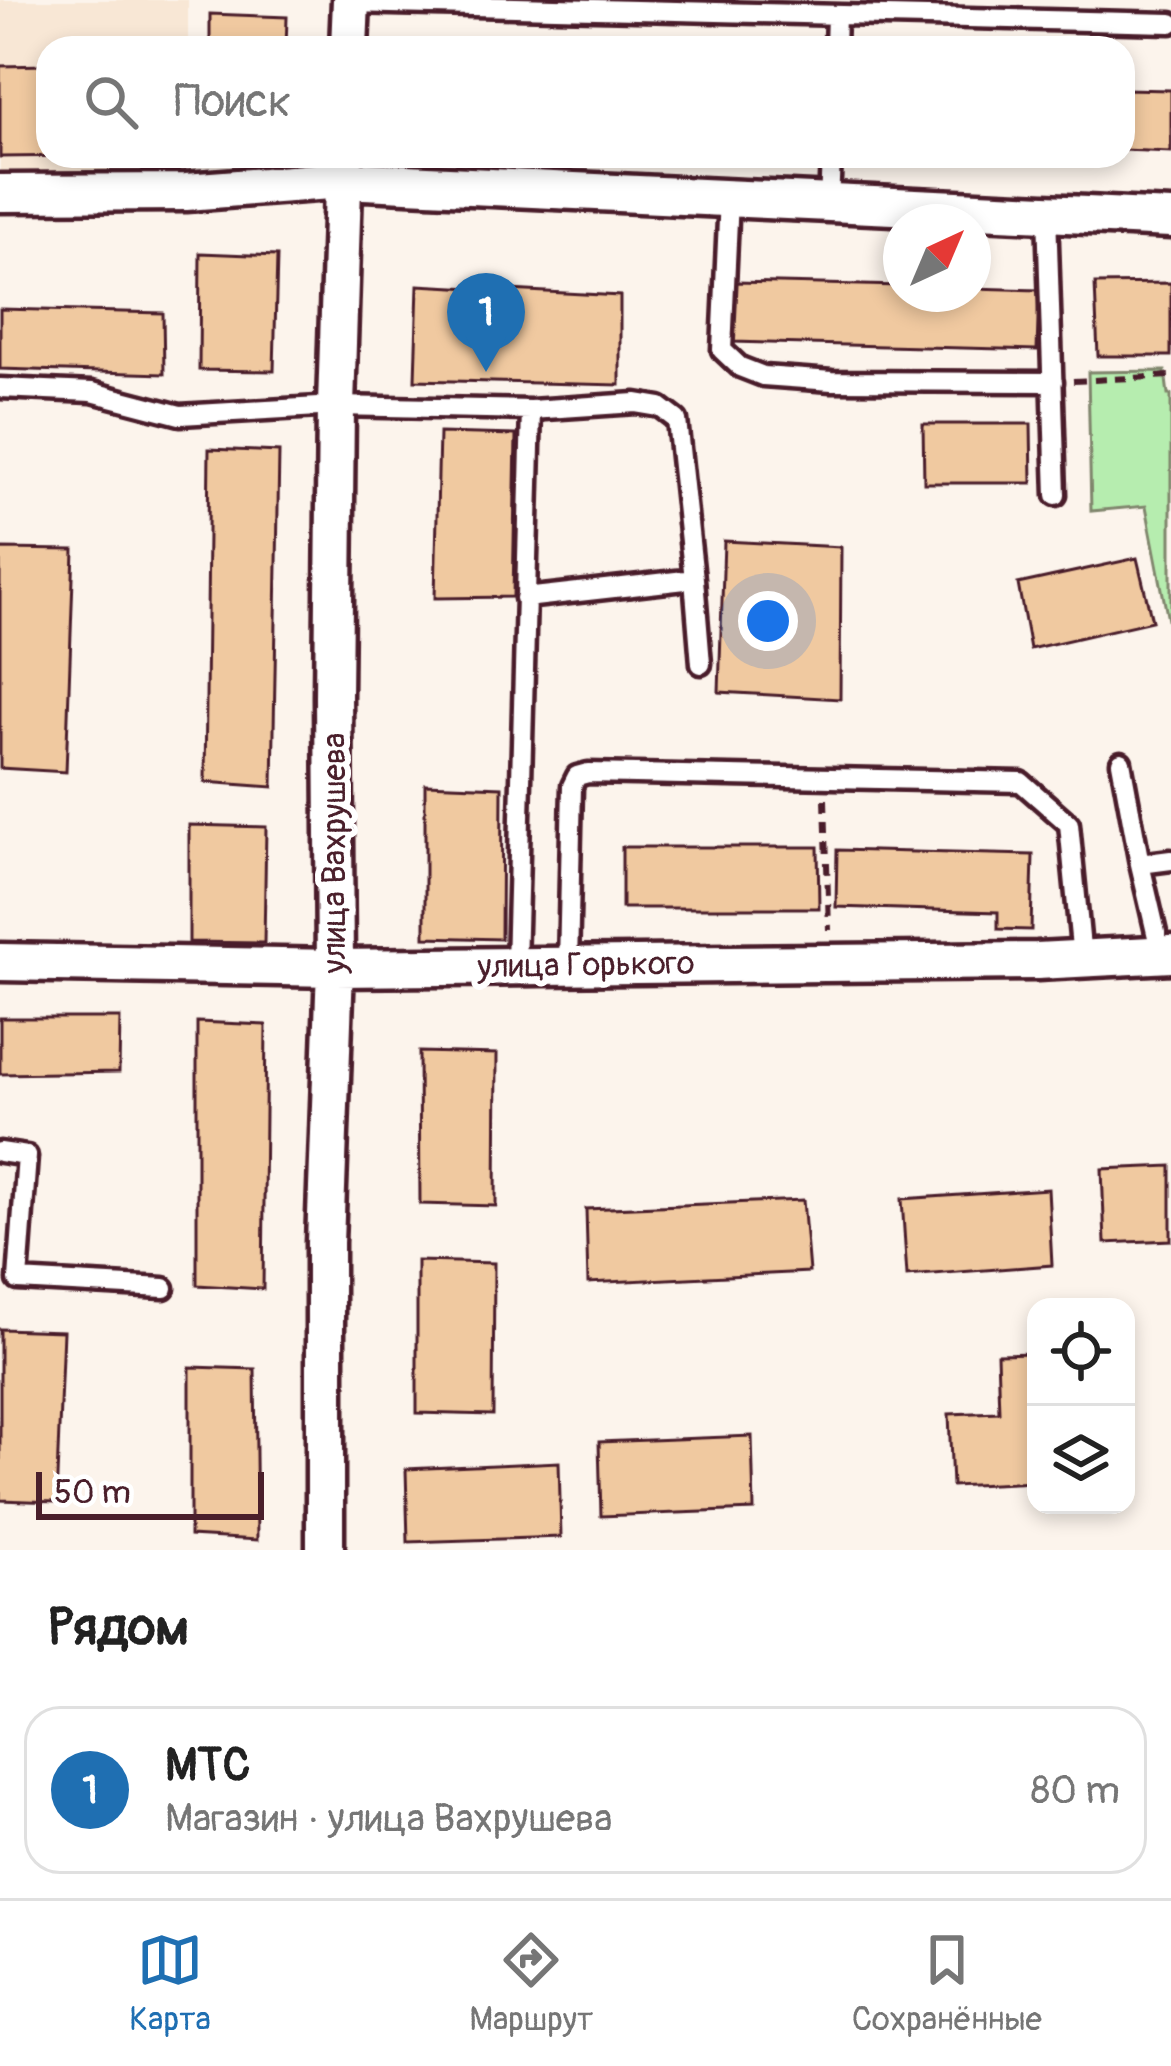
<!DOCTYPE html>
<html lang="ru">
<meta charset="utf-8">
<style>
:root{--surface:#fff;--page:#f6f6f6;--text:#222;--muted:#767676;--line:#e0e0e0;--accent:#1f6fb2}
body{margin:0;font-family:Pangolin,sans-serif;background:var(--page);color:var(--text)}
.controls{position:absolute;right:36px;bottom:36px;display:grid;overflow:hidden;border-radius:24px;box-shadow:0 6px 18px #0003}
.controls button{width:108px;height:108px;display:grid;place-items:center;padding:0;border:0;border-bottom:3px solid var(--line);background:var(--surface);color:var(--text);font:60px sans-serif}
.compass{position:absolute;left:883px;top:204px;width:108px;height:108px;border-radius:50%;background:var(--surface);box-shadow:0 6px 18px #0003;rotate:44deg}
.scale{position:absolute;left:36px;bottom:30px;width:228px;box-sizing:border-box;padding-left:12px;border:6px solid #4a1f2b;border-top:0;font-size:33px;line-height:42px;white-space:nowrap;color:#4a1f2b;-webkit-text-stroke:9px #fff;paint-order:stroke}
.you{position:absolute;left:768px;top:621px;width:42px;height:42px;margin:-30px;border:9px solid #fff;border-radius:50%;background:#1a73e8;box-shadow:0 0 0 18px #1a73e833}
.badge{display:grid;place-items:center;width:78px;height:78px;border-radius:50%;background:var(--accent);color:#fff;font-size:39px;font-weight:700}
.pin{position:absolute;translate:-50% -99px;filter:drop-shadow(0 3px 6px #0008)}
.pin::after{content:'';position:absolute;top:63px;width:42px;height:36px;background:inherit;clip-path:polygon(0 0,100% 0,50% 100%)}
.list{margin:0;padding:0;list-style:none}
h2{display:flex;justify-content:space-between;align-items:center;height:156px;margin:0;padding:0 48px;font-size:51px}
h2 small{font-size:39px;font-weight:400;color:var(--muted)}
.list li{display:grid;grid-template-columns:78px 1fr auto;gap:36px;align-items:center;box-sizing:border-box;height:168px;margin:0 24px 24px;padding:0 24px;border:3px solid var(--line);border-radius:36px}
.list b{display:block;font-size:45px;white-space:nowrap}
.list p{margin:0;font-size:39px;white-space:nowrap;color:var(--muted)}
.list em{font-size:39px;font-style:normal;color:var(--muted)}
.icon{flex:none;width:66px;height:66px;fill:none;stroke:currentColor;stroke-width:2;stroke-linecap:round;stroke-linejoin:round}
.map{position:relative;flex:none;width:1171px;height:1550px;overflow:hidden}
.search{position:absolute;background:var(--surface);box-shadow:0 6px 18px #0003;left:36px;right:36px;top:36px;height:132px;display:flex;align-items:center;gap:30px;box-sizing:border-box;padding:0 42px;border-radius:36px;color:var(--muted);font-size:45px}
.sheet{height:348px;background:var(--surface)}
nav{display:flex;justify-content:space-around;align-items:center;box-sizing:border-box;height:168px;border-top:3px solid var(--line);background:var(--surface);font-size:33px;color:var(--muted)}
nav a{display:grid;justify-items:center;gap:6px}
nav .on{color:var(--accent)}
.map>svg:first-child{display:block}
</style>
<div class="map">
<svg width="1171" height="1550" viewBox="0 0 1171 1550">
<rect width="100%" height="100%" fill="#fcf4ec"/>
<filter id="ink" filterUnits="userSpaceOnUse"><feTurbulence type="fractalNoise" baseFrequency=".00833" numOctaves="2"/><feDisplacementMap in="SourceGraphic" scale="24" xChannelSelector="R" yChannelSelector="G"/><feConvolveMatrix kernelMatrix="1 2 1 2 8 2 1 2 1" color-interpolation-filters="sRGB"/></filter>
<g filter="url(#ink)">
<!-- built -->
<path fill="#f8e7d5" d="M0,0H188V48H48V156H187L186,192L0,193Z"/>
<!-- green -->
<path fill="#b6edaf" stroke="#80866d" stroke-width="3" d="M1165,371L1168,395H1171V636L1146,506L1091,511L1088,372Z"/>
<!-- building -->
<path fill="#f0c9a0" stroke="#4a1f2b" stroke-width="3" d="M210,14L287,17L286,48H210Z
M48,65V156H82L0,157V66Z
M1123,89L1171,90V152L1123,150Z
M200,253L277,256L274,371L199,370Z
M736,282L901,286V294H973V288L1039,290L1037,350L734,342Z
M1171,283V356H1098L1095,284Z
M418,285L620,296V385L415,380Z
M0,309L163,313L164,374L0,369Z
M923,424H1031L1032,483H924Z
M439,433L516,435L513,597L435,598Z
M209,449L279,452L273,787L205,782Z
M724,541L841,547L840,699L719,692Z
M0,549L74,550L66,772L0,768Z
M1137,558L1152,621L1030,649L1018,584Z
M425,784L502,787L501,939L425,937Z
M189,825L266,827L264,943L189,942Z
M622,847H818L819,908H622Z
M837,850L1033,855L1031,930L998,929V912L836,907Z
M0,1018H120L119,1072L0,1074Z
M197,1022L266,1025L263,1289L197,1285Z
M419,1052L497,1054L496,1206L420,1204Z
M1171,1166V1240L1105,1243L1102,1169Z
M1048,1189L1052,1265L907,1276L902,1199Z
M803,1200L809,1272L588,1283L586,1209Z
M417,1261L494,1263L493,1415L417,1413Z
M0,1329L63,1331L56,1502L0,1500Z
M1036,1353V1482L952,1486L949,1414L999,1412L997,1354Z
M190,1367L255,1369L257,1540L190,1536Z
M752,1436L754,1510L601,1516L599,1442Z
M559,1462L561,1537L408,1542L406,1469Z"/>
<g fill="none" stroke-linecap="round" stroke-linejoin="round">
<defs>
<path id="lane" d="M351,3L1171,23
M835,48L836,15
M729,198L722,350L740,367L763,376L832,381L1053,382
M829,203L831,156
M1047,213L1056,495
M0,388L92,392L180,415L336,406L531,410L516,966
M531,410L636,403L660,407L677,420L694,579
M525,598L694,579L701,664
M1121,762L1140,864L1161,954
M1140,864L1171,860
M568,965L572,786L577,776L588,773L1021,782L1069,824L1082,958
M0,1152L27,1156L18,1280L164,1288"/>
<path id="street" d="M349,48L351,0
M0,193L186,192L343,180L1171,219
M0,962L335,968L1037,961L1171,954
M325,1550V1243L335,968L333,697L336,406L344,156"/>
</defs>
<!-- lane casing -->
<use href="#lane" stroke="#4a1f2b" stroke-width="27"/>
<!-- street casing -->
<use href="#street" stroke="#4a1f2b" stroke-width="45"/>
<!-- path -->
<path stroke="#4a1f2b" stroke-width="6" stroke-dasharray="12 9" stroke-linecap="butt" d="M1073,381L1171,376
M825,799L829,930"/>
<!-- lane -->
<use href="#lane" stroke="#fff" stroke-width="18"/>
<!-- street -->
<use href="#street" stroke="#fff" stroke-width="36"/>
</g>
</g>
<g text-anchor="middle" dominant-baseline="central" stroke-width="12" stroke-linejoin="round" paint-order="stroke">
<!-- street labels -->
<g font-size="33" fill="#4a1f2b" stroke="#fff">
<text transform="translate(334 853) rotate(-90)">улица Вахрушева</text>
<text transform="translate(586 965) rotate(-1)">улица Горького</text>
</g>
</g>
</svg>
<div class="controls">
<button><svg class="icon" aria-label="locate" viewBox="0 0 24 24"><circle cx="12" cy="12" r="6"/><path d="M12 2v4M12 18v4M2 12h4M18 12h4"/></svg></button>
<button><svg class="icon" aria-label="layers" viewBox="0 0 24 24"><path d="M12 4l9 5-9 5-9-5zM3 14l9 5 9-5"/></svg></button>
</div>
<svg class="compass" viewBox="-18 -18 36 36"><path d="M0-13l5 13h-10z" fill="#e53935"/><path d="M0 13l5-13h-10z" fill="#767676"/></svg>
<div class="scale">50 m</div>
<div class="you"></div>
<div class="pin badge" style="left:486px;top:372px">1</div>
<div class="search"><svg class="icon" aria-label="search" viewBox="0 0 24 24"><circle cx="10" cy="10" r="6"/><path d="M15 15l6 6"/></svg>Поиск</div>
</div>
<section class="sheet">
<h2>Рядом<small></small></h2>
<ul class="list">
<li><span class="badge">1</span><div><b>МТС</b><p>Магазин · улица Вахрушева</p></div><em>80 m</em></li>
</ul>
</section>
<nav>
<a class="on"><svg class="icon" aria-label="map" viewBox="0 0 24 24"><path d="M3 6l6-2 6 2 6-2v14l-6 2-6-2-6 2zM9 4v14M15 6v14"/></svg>Карта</a>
<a><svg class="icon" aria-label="directions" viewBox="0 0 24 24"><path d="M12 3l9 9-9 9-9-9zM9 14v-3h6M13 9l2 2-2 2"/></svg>Маршрут</a>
<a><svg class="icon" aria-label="saved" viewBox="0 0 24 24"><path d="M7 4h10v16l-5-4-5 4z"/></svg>Сохранённые</a>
</nav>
